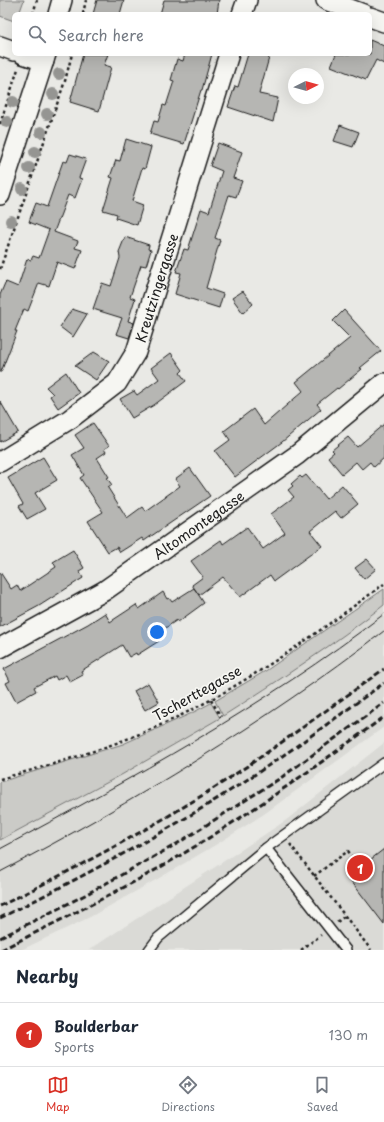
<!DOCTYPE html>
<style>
:root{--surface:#fff;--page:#f2f2f3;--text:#1f2937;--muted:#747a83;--line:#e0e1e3;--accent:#d93025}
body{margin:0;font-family:"Playpen Sans",sans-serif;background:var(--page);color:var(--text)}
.compass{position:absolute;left:288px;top:68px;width:36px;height:36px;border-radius:50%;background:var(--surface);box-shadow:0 4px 16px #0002;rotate:85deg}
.you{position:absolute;left:157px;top:632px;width:14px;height:14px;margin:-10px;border:3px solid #fff;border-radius:50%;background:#1a73e8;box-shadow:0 0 0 6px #1a73e833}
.badge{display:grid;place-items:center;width:26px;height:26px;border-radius:50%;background:var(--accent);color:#fff;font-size:13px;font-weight:700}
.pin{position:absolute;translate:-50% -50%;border:2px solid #fff;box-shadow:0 1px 4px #0006}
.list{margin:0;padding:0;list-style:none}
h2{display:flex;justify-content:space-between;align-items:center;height:52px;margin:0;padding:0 16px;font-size:17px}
h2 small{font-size:13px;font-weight:400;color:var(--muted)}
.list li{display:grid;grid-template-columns:26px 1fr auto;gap:12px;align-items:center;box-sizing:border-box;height:64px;padding:0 16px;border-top:1px solid var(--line)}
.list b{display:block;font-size:15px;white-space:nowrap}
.list p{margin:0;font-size:13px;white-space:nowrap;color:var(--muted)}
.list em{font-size:13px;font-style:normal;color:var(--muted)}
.icon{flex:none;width:22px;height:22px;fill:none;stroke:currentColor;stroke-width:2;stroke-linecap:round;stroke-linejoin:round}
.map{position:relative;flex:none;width:384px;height:950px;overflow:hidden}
.search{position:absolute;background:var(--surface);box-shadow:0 4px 16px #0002;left:12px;right:12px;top:12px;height:44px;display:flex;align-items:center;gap:10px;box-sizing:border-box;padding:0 14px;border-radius:6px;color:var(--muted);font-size:15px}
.sheet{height:116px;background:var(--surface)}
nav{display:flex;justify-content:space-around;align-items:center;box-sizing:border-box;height:56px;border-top:1px solid var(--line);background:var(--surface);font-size:11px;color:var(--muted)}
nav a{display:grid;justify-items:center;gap:2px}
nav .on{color:var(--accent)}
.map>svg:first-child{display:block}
</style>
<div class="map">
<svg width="384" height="950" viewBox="0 0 384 950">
<rect width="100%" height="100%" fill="#e9e9e5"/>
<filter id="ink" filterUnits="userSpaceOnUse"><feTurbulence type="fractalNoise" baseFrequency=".025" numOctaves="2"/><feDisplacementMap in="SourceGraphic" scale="8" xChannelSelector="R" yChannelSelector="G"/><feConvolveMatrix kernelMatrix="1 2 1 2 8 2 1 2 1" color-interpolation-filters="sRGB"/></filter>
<g filter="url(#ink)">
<!-- built -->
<path fill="#dadad6" d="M384,605V727L264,814L217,844L161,877L90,917L21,950H0V840L123,774L220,718L262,691L326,647Z
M384,743V950H89L285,821Z"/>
<!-- green -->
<path fill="#cbcbc7" stroke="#747472" d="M0,0H24L19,14H14V21L0,16Z
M384,589V605C333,645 278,681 223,716L215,701L267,670Z
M211,703L220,718L123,774L0,840V782L123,744L192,713Z"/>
<!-- building -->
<path fill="#b6b6b3" stroke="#1c1c1c" d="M97,0H124L120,14H93Z
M164,0H219L217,14H160Z
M370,40L384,46V64L376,60L366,80L331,66L336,54H370Z
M83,54H108L104,65L111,67L99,111L70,102Z
M185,54H212L202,90H201L184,144L150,134L154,121L158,122L163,105L166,106L174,81L171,80L177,59L183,61Z
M248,54H270L259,94L278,98L273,122L228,107L235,86L238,87Z
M340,125L359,132L353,147L334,141Z
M126,139L151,147L145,169L142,168L132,201L143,205L137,225L116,218L117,214L103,210L113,178L110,177L116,160L120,161Z
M218,143L242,152L233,178L242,181L236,197L229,195L215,238L220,240L206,288L223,294L219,308L175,294L181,273L176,272L184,249L188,250L201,209L209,212L222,171L210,166Z
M70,154L86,159L79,178L82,179L75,198L68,195L54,232L78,241L75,248L82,250L75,269L57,262L49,286L39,283L28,311L24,309L15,331H17L1,372H0V295L5,283L6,282L18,287L27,259L31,260L33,256L39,258L49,230L29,222L31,216L36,203L47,207L63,161L67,162Z
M125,237L149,245L148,249L151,250L146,266L141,265L130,297L135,299L128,321L134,323L129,338L116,334L122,318L93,309L102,283L111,286L120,258L119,252Z
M243,291L253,304L243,313L232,298Z
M72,309L87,314L73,337L60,327Z
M344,310L381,351L360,368L362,369L338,389L337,388L317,404L321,409L282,442L235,477L215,451L230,440L224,431L253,409L264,425L303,391L296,382L350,338L333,321Z
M94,352L109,361L96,380L75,366Z
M171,353L183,370L180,373L186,381L154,405L132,418L120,399L134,391L137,395L159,379L151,368Z
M66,372L79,393L58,408L50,396L53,394L46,387Z
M0,401L18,432L0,442Z
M93,423L109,446L104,449L106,452L97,458L109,477L107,478L112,485L108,488L127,518L142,507L145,511L180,486L175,479L190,468L210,496L144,541L142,538L120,552L117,547L108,552L88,521L103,512L80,478L84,475L72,455L84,448L75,435Z
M384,424V458L374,467L370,462L362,469L356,462L342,474L328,457L334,452L332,450L348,437L357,447Z
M43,457L57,480L35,493L45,509L27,519L19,506L23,504L8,478Z
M306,475L326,499L342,485L358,504L341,518L335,511L310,531L322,546L274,581L270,575L240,597L223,577L199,595L192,585L203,577L191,561L221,540L223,544L247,527L263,549L285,533L271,514L294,497L288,490L293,486L291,484L300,476L302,478Z
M73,550L84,568L79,571L83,578L39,606L0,627V572L11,589L17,585L20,591L56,567L53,562Z
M367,559L376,569L364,579L355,568Z
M194,588L204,603L178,622L177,620L155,635L159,641L137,655L136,653L129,657L122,645L81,671L83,675L70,682L66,675L57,680L55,676L34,687L36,691L16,702L6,683L10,681L4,669L88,624L105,613L110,622L136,605L139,609L163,592L167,599L169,598L172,602Z
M148,683L159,702L145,710L134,691Z
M384,849V924L348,877Z"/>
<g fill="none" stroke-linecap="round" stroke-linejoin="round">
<defs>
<path id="service" d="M266,848L346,950
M149,950L158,938L266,848L384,763"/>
<g id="minor">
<path d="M326,0L363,14"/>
<path d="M58,14L62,0"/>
<path d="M242,14L247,0"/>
<path d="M370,17L384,22"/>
<path d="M0,46L14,51"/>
<path d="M23,54L44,61"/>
<path d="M0,195L46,54"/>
<path id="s1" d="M0,462L70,419L117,383L136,352L229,54"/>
<path id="s2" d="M0,648L104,591L297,455L384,383"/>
</g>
</defs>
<!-- service casing -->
<use href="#service" stroke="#1c1c1c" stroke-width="12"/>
<!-- minor casing -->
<use href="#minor" stroke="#1c1c1c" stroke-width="22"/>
<!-- path -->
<path stroke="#1c1c1c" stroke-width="2.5" stroke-dasharray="3 3" stroke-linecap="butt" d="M33,14L37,0
M83,14L86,0
M0,124L18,69
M0,269L65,81L72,54
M211,700L221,717
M0,779C47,766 96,752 142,733C229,697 308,640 384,584
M290,844L371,950
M314,876L348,851L360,868
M337,922L345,916
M301,950L321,935"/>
<!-- service -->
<use href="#service" stroke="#f6f6f2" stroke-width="9"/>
<!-- minor -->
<use href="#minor" stroke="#f6f6f2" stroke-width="19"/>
<!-- tram -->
<path stroke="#1c1c1c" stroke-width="1" d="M0,849C134,777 263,707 384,614
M0,872C135,801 263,724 384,631"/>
<!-- rail -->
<path stroke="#1c1c1c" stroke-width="3" stroke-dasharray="6 3" stroke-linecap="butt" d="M0,906C82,865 164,822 240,771C289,738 336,703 384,669
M0,918C84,876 167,832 245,781C293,750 338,716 384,683
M0,938L85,895L175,845L282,777L384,703
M1,950C62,919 123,890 181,855C251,813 318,765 384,717"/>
</g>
<!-- trees -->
<g fill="#959592">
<circle cx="59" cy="74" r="6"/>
<circle cx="53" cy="94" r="6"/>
<circle cx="13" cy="102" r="6"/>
<circle cx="47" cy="114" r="6"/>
<circle cx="7" cy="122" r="6"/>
<circle cx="41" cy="132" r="6"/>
<circle cx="35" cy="152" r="6"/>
<circle cx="29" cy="168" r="6"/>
<circle cx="22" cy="189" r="6"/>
<circle cx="11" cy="221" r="6"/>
</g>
</g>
<g text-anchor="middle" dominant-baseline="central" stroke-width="3.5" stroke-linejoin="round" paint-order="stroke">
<!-- street labels -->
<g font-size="14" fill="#1c1c1c" stroke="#f6f6f2">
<text stroke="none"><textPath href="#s1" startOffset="245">Kreutzingergasse</textPath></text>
<text stroke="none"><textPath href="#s2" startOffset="234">Altomontegasse</textPath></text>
<text transform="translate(197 693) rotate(-29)">Tscherttegasse</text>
</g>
</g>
</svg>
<svg class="compass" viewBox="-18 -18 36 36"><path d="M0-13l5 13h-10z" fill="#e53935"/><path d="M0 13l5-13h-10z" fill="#747a83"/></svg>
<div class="you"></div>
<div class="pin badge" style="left:360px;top:868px">1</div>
<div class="search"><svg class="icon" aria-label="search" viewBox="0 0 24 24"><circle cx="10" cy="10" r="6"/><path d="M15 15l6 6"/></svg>Search here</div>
</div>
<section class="sheet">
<h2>Nearby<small></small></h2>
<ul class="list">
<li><span class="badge">1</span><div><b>Boulderbar</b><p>Sports</p></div><em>130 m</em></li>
</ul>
</section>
<nav>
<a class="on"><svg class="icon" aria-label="map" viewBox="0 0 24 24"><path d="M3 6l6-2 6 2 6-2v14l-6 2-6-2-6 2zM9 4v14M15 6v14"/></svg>Map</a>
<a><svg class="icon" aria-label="directions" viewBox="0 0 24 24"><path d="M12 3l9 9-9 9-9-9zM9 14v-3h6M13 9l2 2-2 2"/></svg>Directions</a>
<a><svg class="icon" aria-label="saved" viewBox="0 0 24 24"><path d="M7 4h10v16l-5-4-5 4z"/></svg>Saved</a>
</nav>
